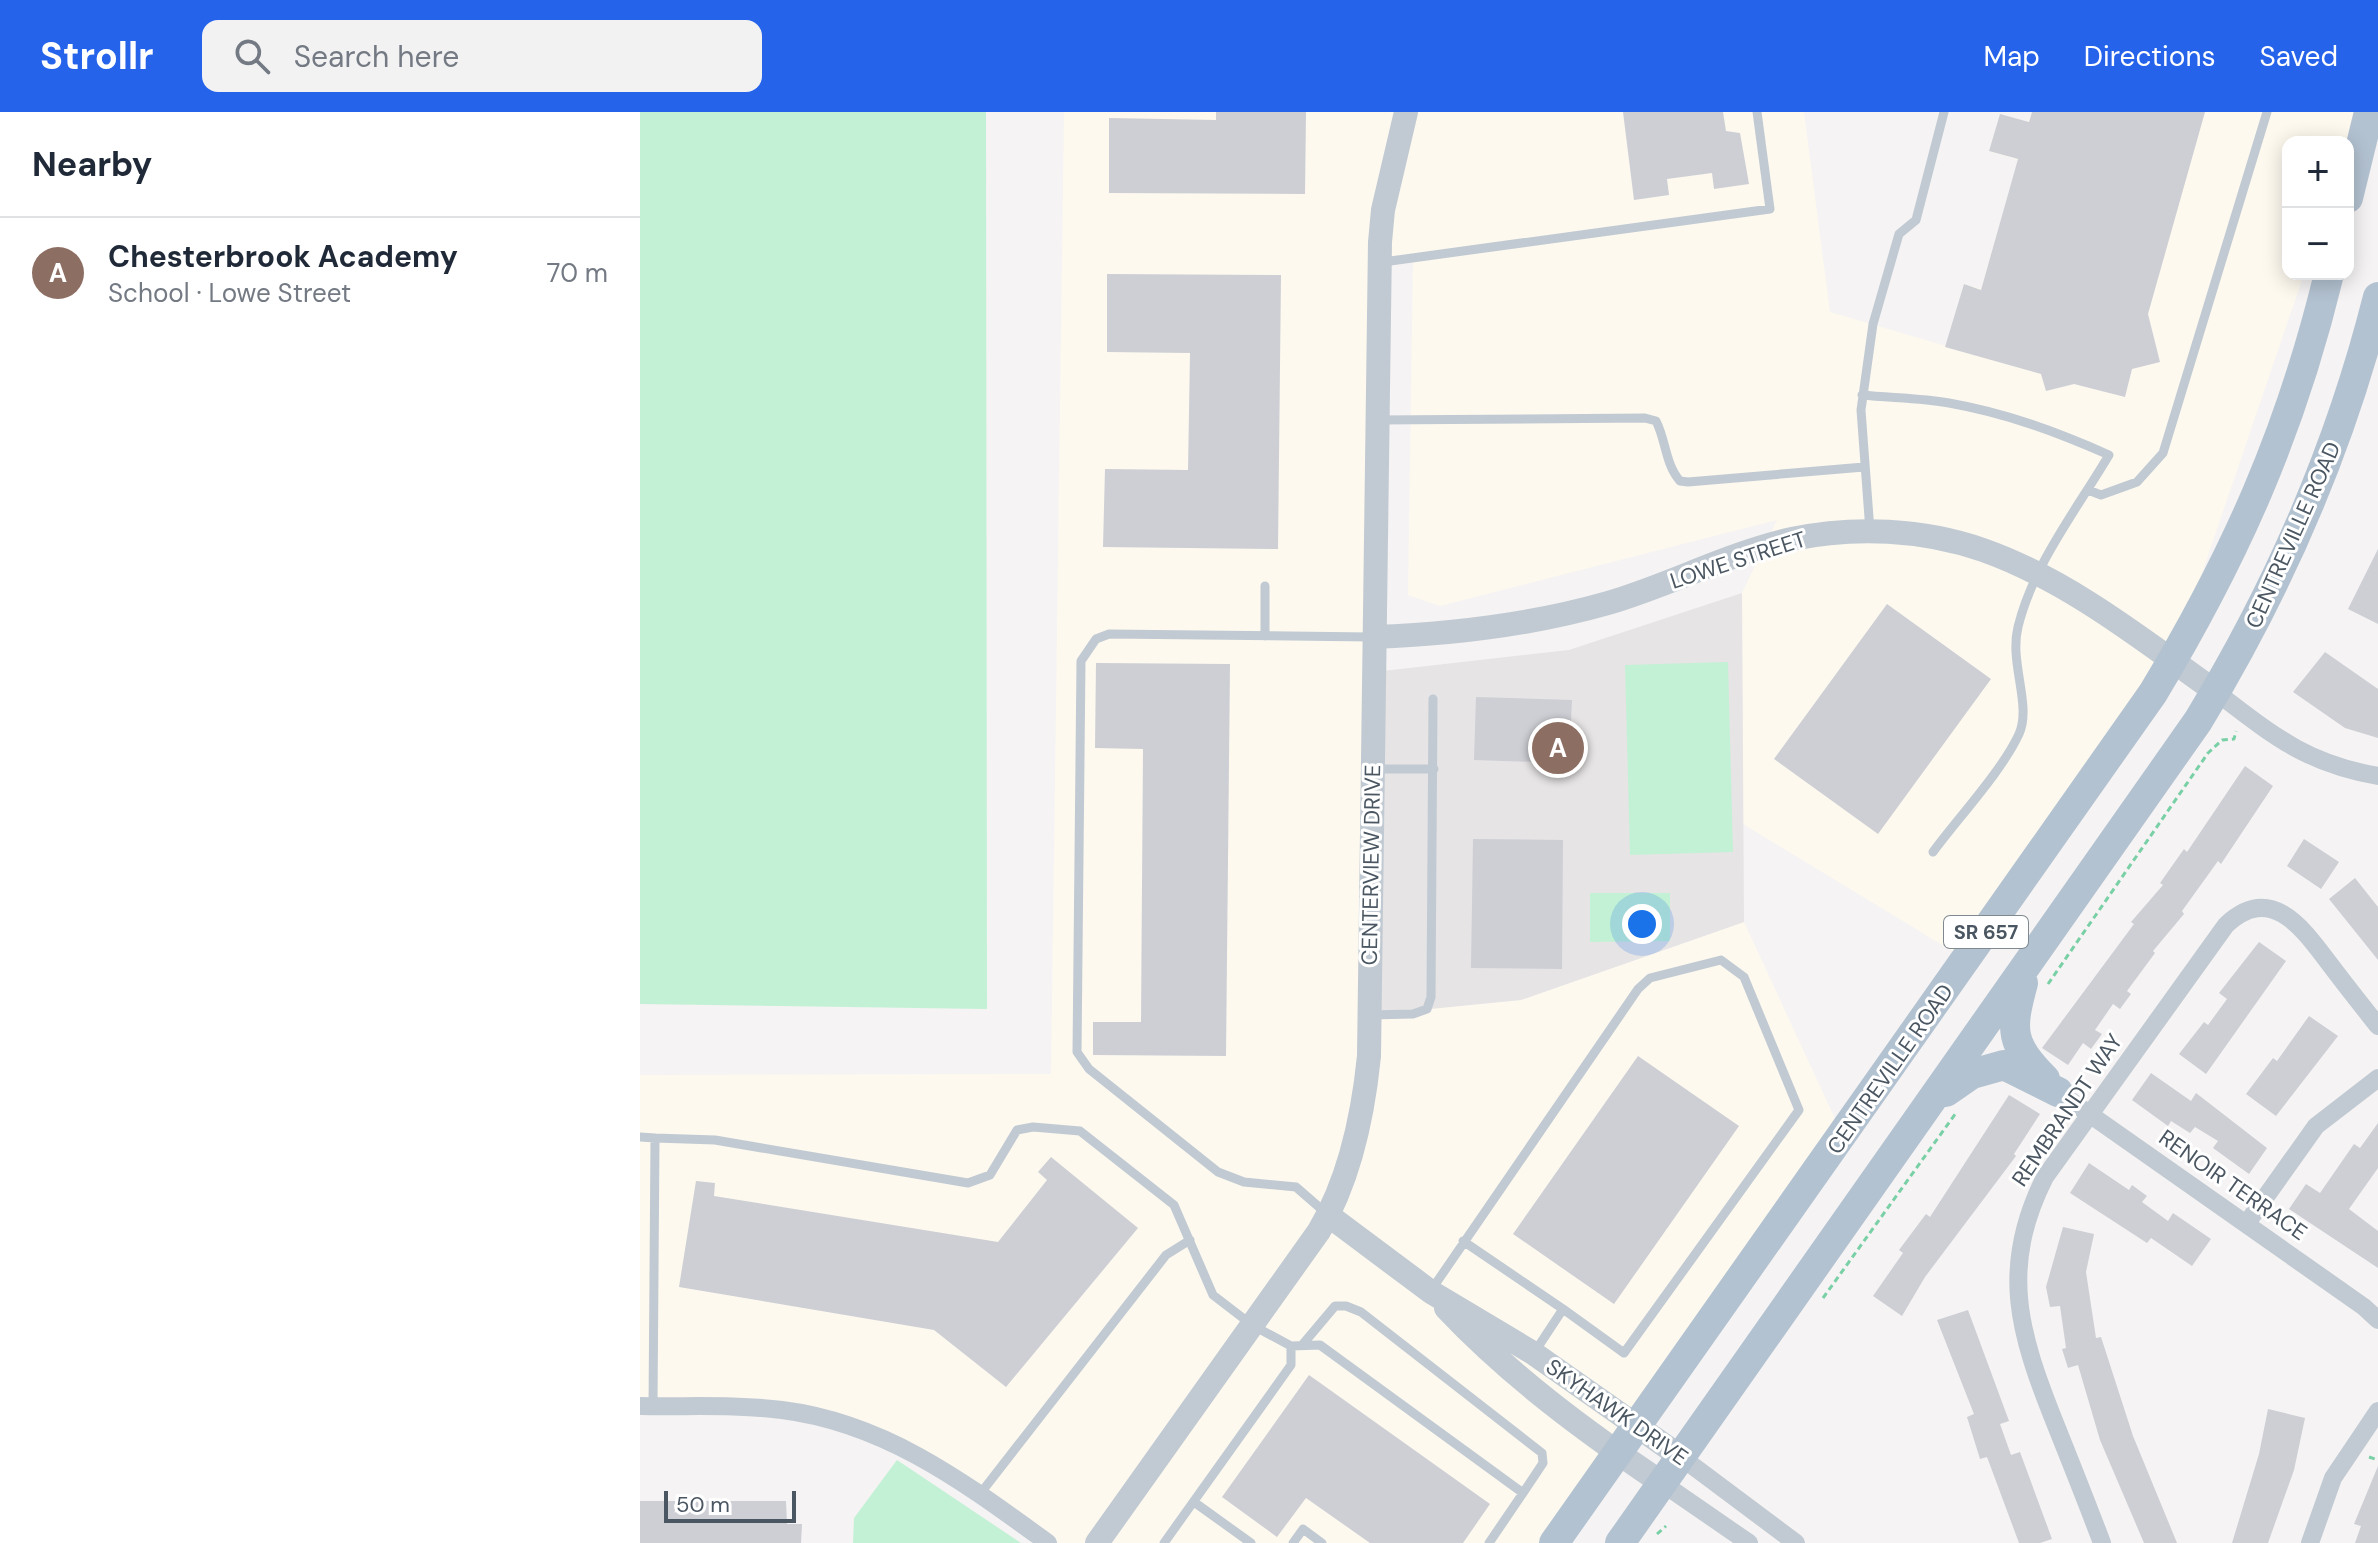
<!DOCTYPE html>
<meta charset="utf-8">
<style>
:root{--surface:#fff;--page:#f2f2f3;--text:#1f2937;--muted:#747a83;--line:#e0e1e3;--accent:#2563eb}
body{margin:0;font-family:"DM Sans",sans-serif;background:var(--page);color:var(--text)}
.controls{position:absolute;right:24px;top:24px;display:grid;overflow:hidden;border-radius:16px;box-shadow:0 4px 20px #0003}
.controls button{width:72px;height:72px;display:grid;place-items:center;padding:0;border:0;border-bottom:2px solid var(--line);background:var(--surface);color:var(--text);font:40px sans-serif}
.scale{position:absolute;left:24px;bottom:20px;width:132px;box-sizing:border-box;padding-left:8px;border:4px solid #4a5661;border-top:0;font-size:22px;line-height:28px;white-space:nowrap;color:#4a5661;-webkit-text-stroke:6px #fff;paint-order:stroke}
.you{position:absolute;left:1002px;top:812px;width:28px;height:28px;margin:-20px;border:6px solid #fff;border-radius:50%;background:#1a73e8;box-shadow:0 0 0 12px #1a73e833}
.badge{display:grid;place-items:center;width:52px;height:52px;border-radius:50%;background:var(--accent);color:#fff;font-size:26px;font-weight:700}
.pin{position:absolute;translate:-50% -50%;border:4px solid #fff;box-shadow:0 2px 8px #0006}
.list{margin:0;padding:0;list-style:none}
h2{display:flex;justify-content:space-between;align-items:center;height:104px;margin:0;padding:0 32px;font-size:34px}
h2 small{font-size:26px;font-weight:400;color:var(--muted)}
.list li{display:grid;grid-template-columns:52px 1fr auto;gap:24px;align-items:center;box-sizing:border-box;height:112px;padding:0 32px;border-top:2px solid var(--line)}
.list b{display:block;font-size:30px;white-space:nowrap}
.list p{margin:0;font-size:26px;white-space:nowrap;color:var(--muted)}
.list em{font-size:26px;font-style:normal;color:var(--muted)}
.icon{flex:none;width:44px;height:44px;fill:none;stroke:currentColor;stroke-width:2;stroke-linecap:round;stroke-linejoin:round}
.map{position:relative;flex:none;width:1738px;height:1431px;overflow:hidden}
header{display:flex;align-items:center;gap:48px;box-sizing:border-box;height:112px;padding:0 40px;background:var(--accent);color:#fff}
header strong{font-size:38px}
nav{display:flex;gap:44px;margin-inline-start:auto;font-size:28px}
.search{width:560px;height:72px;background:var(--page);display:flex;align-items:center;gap:20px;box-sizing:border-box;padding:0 28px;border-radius:16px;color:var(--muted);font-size:30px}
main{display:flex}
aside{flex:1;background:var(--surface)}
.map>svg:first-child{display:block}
</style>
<header>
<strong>Strollr</strong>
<div class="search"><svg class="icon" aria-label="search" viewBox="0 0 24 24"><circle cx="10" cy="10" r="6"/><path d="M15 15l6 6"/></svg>Search here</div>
<nav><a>Map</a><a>Directions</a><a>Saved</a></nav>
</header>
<main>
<aside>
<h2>Nearby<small></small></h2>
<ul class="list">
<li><span class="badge" style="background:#8d6e63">A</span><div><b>Chesterbrook Academy</b><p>School · Lowe Street</p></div><em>70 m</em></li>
</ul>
</aside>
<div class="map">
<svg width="1738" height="1431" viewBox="0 0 1738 1431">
<rect width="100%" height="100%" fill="#f5f3f3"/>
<!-- commercial -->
<path fill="#fdf9ef" d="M424,0H1164L1190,200L1306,234L1324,172L1341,177L1378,48L1349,39L1360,2L1388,10L1392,0H1719L1708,30H1648V162H1664L1532,549L1327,848L1103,712L1102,481L1137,408L800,494L768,483L773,147L740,151L730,902L881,888L1104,810L1203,1024L917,1431H407L340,1382L180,1304L0,1295V963L411,962Z"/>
<!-- education -->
<path fill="#e6e4e5" d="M1102,481L1104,810L881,888L730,903L734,560L929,538Z"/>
<!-- green -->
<path fill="#c3f1d5" d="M0,0H346L347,897L0,892Z
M1088,550L1093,740L990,743L985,553Z
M950,781H1030V829L950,830Z
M257,1348L381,1431H213L214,1406Z"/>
<!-- building -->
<path fill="#cdcfd5" d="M576,0H666L665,82L469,81V6L576,8Z
M983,0H1083L1086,19L1100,21L1109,72L1074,77L1072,61L1027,67L1029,83L994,88Z
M1392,0H1565L1508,202L1520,250L1492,257L1485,285L1434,272L1406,279L1401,262L1305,235L1324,172L1341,178L1378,47L1349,39L1360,2L1389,10Z
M467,162L641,163L638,437L463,435L465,357L548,358L550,241L467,240Z
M1738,437V512L1708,497Z
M1247,492L1351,567L1238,722L1134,647Z
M1685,540L1738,577V626L1705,616L1653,580Z
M456,551L590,552L586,944L453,943V910H501L503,637L455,636Z
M836,585L932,588L929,651L834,648Z
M1605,654L1633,674L1581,752L1578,749L1542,799L1544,802L1513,839L1515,841L1487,879L1491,882L1480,897L1473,892L1455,918L1462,922L1451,937L1443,931L1428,953L1402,936L1494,812L1491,810L1523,773L1520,771L1544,737L1547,740Z
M833,727L923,728L922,857L831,856Z
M1664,727L1699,750L1681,777L1647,754Z
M1715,766L1738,795V848L1689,787Z
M1619,830L1646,849L1566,962L1539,942L1564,910L1568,913L1587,887L1579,881Z
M1669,904L1698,924L1636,1004L1606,982L1633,946L1637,949Z
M998,944L1099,1014L974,1192L873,1122Z
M1511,961L1551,989L1556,981L1627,1036L1609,1062L1573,1036L1578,1029L1555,1015L1550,1021L1531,1009L1528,1014L1492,988Z
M1369,983L1400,1002L1374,1042L1376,1044L1285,1165L1262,1204L1233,1184L1263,1141L1259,1138L1286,1102L1290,1105Z
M1738,1011V1056L1709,1097L1738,1119V1156L1649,1097L1666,1072L1680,1081L1714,1032L1720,1036Z
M411,1045L498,1116L366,1275L294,1218L39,1175L56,1069L75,1071L74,1084L358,1130L407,1068L398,1060Z
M1449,1051L1489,1078L1492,1073L1507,1084L1502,1090L1528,1109L1533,1101L1571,1127L1552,1154L1511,1126L1507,1131L1430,1081Z
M1423,1115L1454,1122L1446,1160L1456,1226L1461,1225L1493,1324L1537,1431H1504L1460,1328L1438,1253L1428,1256L1422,1237L1426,1236L1420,1194L1410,1195L1406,1175Z
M1328,1198L1369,1309L1360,1312L1371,1343L1380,1340L1412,1427L1400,1431H1379L1347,1345L1340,1347L1327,1305L1334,1302L1297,1208Z
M669,1263L850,1392L823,1431H730L666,1386L637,1425L582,1385Z
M1628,1297L1665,1306L1654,1358L1628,1431H1592L1619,1342Z
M1738,1354V1431H1715L1721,1414L1714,1412Z
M0,1389H146L147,1412H162L161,1431H0Z"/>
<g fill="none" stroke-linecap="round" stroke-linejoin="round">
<!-- path -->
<path stroke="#7ad0a6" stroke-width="3" stroke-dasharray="6 4" stroke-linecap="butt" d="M1408,872L1568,641L1582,628L1594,627L1596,619
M1183,1186L1316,1001
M1729,1345L1738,1348
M1017,1422L1026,1414"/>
<!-- service -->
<path stroke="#c1cad2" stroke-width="9" d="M743,150L1130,97L1117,0
M1222,283C1251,286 1281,286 1309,291C1366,301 1417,320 1469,343C1437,397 1393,453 1378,515C1369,551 1392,593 1379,622C1362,659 1318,706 1293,740
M738,308L1005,306L1016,309C1026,328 1025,352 1040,369L1048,370L1224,355
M1448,378L1461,383L1497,370L1523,341L1627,0
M1230,419L1221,298L1233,212L1259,122L1276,108L1304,0
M625,474V524
M736,657H794
M730,903L773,902L787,897L791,885L793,587
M0,1025L15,1026L13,1295
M15,1026L75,1028L328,1071L350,1063L377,1018L393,1015L440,1019L534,1093L573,1183L612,1213L651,1234L680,1233L883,1381L849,1431
M687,1102L656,1075L604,1070L578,1060L449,957L437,940L441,549L456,527L469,522L731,525
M823,1129L923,1197L894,1241
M792,1177L998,877L1010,866L1081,848L1104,865L1159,998L984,1241L923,1197
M663,1232L695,1194H706L721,1200L902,1341L903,1351L883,1381
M340,1382L526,1143L550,1128
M554,1390L611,1431
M524,1431L651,1253V1234
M653,1431L663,1417L682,1431"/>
<!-- minor -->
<path stroke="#c1cad2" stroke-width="18" d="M1576,580C1634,624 1665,651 1738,664
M1418,980L1724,1195L1738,1208
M1607,1111L1676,1014L1738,966
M0,1294C47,1295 95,1292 142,1298C246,1311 325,1371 408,1431
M1041,1345L1156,1431
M1022,1371L1109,1431
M1462,1431C1447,1391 1431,1351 1415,1311C1379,1221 1359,1156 1405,1065L1586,813C1633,769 1665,820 1692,855C1707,875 1723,895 1738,914
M1670,1431L1693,1366L1738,1299"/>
<!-- tertiary -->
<path stroke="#c1cad2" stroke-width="24" d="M734,525C814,522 891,513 968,491C1030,473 1089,441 1152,427C1214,414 1283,417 1343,438C1428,468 1503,528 1576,580
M688,1103L791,1180L893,1241L1041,1345
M806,1196C869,1263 946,1320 1022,1371
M457,1431L679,1119C710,1067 723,1004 729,944L740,130L743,98L766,0"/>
<!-- primary -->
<path stroke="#b3c2d1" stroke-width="30" d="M1708,86L1729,0
M1383,871C1370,919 1370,931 1405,967
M1306,980L1332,962L1364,953L1418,980
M914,1431L1513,581C1596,443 1651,319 1689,162
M980,1431L1558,609C1639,476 1700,336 1738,185"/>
</g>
<g text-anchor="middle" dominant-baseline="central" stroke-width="6" stroke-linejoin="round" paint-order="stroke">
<!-- shield labels -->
<rect fill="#fff" stroke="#808990" stroke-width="2" x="1304" y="804" width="84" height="32" rx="6"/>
<g font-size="20" font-weight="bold" fill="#4a5661">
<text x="1346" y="820">SR 657</text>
</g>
<!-- street labels -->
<g font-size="22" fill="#4a5661" stroke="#fff">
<text transform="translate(1653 423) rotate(-66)">CENTREVILLE ROAD</text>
<text transform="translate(1098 448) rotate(-18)">LOWE STREET</text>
<text transform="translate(731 753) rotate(-89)">CENTERVIEW DRIVE</text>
<text transform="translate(1250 957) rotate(-55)">CENTREVILLE ROAD</text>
<text transform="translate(1427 998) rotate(-56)">REMBRANDT WAY</text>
<text transform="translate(1593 1073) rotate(35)">RENOIR TERRACE</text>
<text transform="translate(977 1300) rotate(35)">SKYHAWK DRIVE</text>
</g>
</g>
</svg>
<div class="controls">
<button>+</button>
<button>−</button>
</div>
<div class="scale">50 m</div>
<div class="you"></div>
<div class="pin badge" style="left:918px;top:636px;background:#8d6e63">A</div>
</div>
</main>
